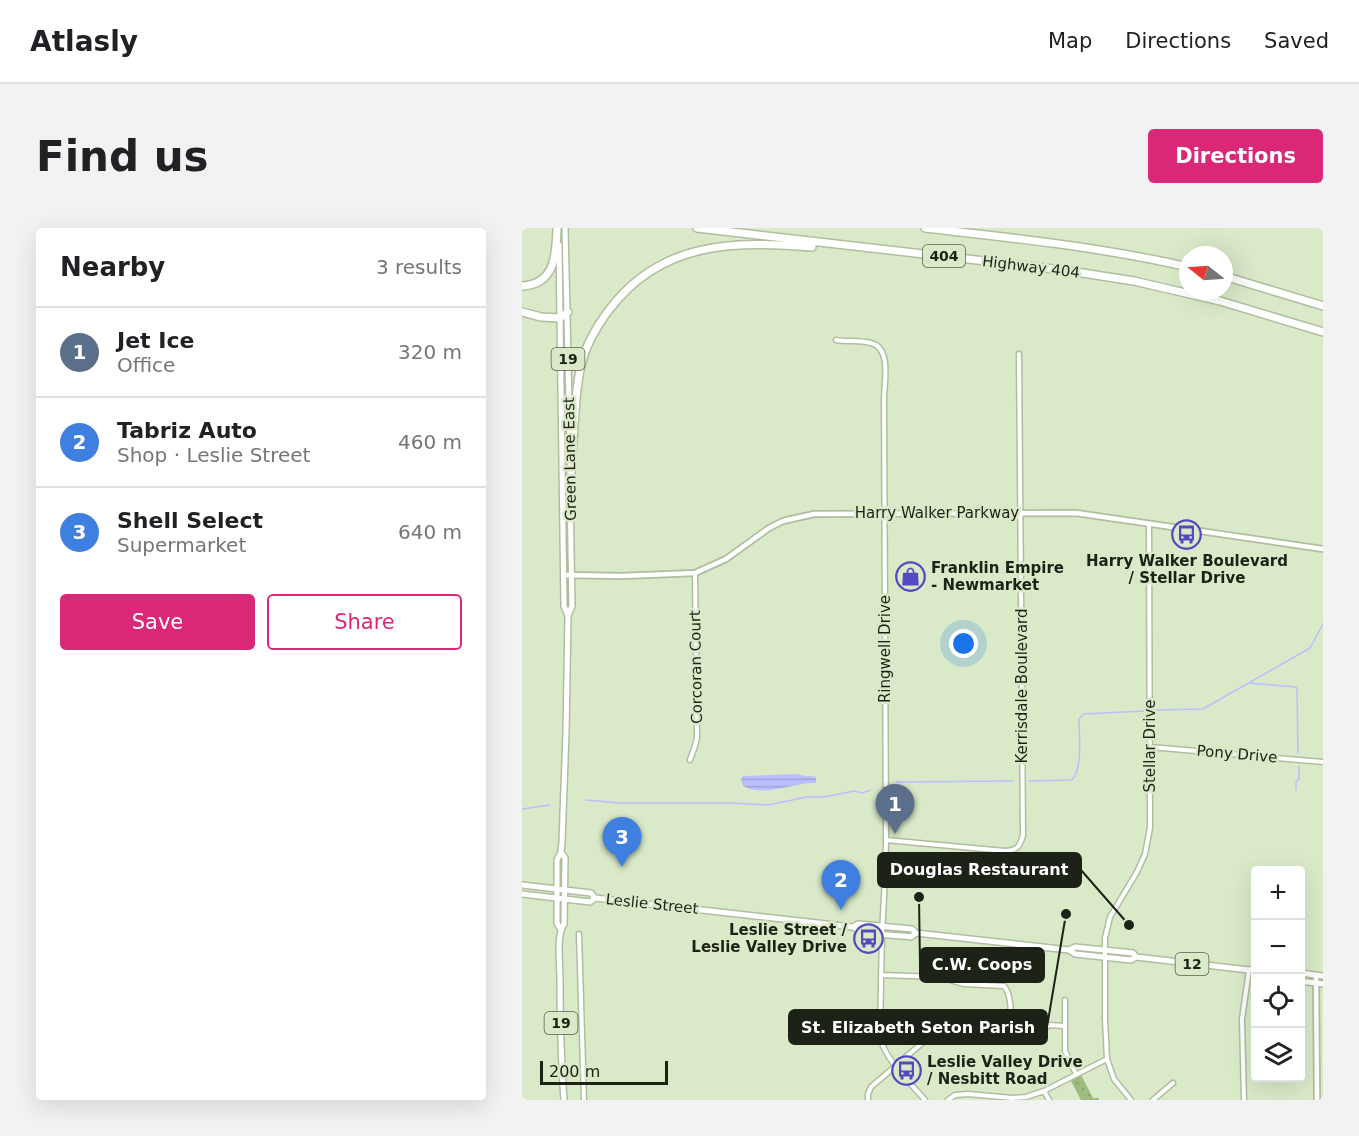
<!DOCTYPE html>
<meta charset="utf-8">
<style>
:root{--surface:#fff;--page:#f2f2f2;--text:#202124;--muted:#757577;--line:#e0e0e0;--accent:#db2777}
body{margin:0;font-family:"DejaVu Sans",sans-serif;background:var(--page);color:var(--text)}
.controls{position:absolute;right:18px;bottom:18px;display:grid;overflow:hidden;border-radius:6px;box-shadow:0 6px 24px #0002}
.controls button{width:54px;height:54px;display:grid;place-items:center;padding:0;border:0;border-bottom:2px solid var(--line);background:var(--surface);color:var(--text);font:30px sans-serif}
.compass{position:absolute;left:657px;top:18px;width:54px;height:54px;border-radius:50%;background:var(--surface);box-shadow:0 6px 24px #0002;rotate:287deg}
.scale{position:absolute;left:18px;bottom:15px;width:128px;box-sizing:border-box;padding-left:6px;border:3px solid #1c2216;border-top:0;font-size:16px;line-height:21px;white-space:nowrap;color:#1c2216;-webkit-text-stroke:4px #daeac9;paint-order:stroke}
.you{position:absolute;left:442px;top:416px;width:21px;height:21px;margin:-15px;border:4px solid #fff;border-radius:50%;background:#1a73e8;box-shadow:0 0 0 9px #1a73e833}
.badge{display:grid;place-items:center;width:39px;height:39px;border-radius:50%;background:var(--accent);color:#fff;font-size:20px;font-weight:700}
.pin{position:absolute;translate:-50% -50px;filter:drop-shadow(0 2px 3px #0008)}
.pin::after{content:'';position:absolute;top:32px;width:21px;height:18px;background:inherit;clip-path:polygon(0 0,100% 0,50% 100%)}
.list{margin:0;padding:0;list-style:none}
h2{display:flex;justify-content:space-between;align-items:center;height:78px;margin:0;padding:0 24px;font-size:26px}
h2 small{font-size:20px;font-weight:400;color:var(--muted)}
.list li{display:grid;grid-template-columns:39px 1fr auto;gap:18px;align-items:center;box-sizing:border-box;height:90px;padding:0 24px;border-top:2px solid var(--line)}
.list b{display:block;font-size:22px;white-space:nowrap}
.list p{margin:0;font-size:20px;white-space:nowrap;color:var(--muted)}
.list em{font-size:20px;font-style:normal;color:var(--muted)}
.actions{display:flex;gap:12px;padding:18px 24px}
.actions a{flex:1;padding:14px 0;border:2px solid var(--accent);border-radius:6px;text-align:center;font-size:21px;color:var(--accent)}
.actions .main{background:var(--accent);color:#fff}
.icon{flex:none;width:33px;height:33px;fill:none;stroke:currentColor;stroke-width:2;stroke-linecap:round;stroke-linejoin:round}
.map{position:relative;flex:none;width:801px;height:872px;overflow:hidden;border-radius:6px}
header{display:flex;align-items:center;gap:36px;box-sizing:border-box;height:84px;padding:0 30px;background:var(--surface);border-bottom:2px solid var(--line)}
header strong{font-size:28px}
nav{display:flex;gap:33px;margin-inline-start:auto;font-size:21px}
.intro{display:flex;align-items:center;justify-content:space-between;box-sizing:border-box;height:144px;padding:0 36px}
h1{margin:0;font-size:42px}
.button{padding:15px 27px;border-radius:6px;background:var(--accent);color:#fff;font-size:21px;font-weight:700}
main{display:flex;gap:36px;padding:0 36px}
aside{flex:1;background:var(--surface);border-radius:6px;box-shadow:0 6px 24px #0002}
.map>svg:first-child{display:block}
</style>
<header>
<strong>Atlasly</strong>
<nav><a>Map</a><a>Directions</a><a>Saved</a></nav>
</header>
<div class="intro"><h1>Find us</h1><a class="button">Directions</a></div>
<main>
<aside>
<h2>Nearby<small>3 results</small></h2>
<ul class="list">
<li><span class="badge" style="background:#5c6f8a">1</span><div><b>Jet Ice</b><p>Office</p></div><em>320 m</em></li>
<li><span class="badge" style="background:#3f7fe0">2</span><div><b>Tabriz Auto</b><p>Shop · Leslie Street</p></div><em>460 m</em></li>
<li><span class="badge" style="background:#3f7fe0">3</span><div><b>Shell Select</b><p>Supermarket</p></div><em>640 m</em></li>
</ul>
<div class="actions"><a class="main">Save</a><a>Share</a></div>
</aside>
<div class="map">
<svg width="801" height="872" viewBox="0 0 801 872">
<defs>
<pattern id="park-dots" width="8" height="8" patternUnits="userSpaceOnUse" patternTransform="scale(1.5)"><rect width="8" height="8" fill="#9fbc80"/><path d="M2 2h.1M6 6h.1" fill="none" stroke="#88a16e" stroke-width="1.8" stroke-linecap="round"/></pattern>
<pattern id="water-rules" width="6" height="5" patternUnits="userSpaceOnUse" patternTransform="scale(1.5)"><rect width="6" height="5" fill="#babffd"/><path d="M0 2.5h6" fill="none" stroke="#9fa4d8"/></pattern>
</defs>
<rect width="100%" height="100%" fill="#daeac9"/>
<!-- park -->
<path fill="url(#park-dots)" d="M559,847L571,870H577V872H559L549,853Z"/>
<!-- water -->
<path fill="url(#water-rules)" d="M277,546C282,549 288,547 294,549V555C272,554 242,570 221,558L219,552L221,548Z"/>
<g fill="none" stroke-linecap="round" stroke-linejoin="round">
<!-- stream -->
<path stroke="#babffd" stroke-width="1.5" d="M727,455L773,459L775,460L776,525
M632,482L681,481L788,420L801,396
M507,553L550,552C561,540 557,507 557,491L562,486L623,483
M374,554L491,553
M774,562V554L777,551V539
M64,572L98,575H207L246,577L285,569H302L332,563L340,565L349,562
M0,581L28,577"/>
<defs>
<path id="minor" d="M314,112C326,114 338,112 349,115C370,120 362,155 362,172L364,612L363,650L360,706L358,804C359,809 360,814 361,818C369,837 390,857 403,872
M628,519L801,534
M168,532L173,518L175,510L173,345
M364,612L483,623C495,622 498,619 501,607L497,126
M57,706L62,872
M359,747L417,749L442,756L482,758C492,769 488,798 488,813
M543,772V823L554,846
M522,863L527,872
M346,872V866L349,859L406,810L413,807H422L488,813L498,812L528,797L542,798
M426,872L433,867L446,866L491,870L504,869L522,863L585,831
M609,872L592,851L585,831L583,791V710L588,689L615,644L623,626L628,600L627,296
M631,872L651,855
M722,872L720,791L727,742"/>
<path id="tertiary" d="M42,347L99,348L173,345L204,331L247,300L261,293L292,286L554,285L801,321
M794,747L795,872"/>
<path id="primary" d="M43,0L48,220
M37,17L42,378L46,388L44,505L40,614L39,624L35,632V695L39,702
M46,388L50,378L48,260
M39,624L43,630L42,696C34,709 38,735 38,751C38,791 39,832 42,872
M0,657L69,665L73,670L331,699L336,696L390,701L394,705
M0,666L68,674L73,670
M331,699C339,707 376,707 389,709L394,705L547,722L553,719L611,725L614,729L727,742L734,740
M547,722L553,726L609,732L614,729
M778,745L801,748
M778,753L801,756"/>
<path id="motorway" d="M175,0L541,42L612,53L698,73L801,104
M403,0C491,10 580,19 666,39
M702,48L801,78
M0,58C34,56 34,26 35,0
M0,84L19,89L38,90L46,84
M48,261C49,240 51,219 52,197C54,176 54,155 60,134C65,114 75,98 87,82C139,13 211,13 290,19"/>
</defs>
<!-- minor casing -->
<use href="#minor" stroke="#afbe9f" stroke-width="7"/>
<!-- tertiary casing -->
<use href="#tertiary" stroke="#afbe9f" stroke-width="8"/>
<!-- primary casing -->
<use href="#primary" stroke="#afbe9f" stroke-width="8"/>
<!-- motorway casing -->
<use href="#motorway" stroke="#afbe9f" stroke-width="10"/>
<!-- minor -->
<use href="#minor" stroke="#fff" stroke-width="4"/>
<!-- tertiary -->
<use href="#tertiary" stroke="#fff" stroke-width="4.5"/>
<!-- primary -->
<use href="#primary" stroke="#fff" stroke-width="5"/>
<!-- motorway -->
<use href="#motorway" stroke="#fff" stroke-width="7"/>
</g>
<!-- icons -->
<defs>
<symbol id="bus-ring" viewBox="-11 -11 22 22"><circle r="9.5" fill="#daeac9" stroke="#534ac1" stroke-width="1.5"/><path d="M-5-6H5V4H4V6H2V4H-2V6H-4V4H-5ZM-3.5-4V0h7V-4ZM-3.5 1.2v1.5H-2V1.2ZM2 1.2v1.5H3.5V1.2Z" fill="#534ac1"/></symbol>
<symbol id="shop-ring" viewBox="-11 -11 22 22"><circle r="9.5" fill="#daeac9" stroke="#534ac1" stroke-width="1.5"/><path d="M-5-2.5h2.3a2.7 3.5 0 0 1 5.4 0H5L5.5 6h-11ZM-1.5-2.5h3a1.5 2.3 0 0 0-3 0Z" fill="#534ac1"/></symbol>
</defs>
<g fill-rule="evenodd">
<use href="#bus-ring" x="648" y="290" width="33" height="33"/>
<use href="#shop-ring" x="372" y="332" width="33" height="33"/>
<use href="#bus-ring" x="330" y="694" width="33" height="33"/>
<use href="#bus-ring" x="368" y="826" width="33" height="33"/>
</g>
<g text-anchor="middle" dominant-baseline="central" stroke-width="5" stroke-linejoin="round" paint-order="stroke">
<!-- shield labels -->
<g fill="#daeac9" stroke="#555e4c" stroke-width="1.5">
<rect x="401" y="17" width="42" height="22" rx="4.5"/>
<rect x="29.5" y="120" width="33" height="22" rx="4.5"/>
<rect x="653.5" y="725" width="33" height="22" rx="4.5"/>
<rect x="22.5" y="784" width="33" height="22" rx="4.5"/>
</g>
<g font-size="14" font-weight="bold" fill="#1c2216">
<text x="422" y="28">404</text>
<text x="46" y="131">19</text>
<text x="670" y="736">12</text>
<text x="39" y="795">19</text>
</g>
<!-- street labels -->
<g font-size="15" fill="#1c2216" stroke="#daeac9">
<text transform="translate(509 39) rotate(7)">Highway 404</text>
<text transform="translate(48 231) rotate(-91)">Green Lane East</text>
<text x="415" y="285">Harry Walker Parkway</text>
<text transform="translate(363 421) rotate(-90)">Ringwell Drive</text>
<text transform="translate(174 439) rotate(-91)">Corcoran Court</text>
<text transform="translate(500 458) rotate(-90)">Kerrisdale Boulevard</text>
<text transform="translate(628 518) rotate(-90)">Stellar Drive</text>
<text transform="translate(715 526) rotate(5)">Pony Drive</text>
<text transform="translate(130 676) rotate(6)">Leslie Street</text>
</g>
<!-- poi labels -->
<g font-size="15" font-weight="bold" fill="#1c2216" stroke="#daeac9" text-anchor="start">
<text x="665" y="333" text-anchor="middle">Harry Walker Boulevard<tspan x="665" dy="17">/ Stellar Drive</tspan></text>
<text x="409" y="340">Franklin Empire<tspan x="409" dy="17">- Newmarket</tspan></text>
<text x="325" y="702" text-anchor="end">Leslie Street /<tspan x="325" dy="17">Leslie Valley Drive</tspan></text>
<text x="405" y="834">Leslie Valley Drive<tspan x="405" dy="17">/ Nesbitt Road</tspan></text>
</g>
</g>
<!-- callouts -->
<path fill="none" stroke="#1c2216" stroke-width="2" d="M607 697L559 642M397 669L398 737M544 686L525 799"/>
<g fill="#1c2216" stroke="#daeac9" stroke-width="2">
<circle cx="607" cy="697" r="6"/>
<circle cx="397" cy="669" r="6"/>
<circle cx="544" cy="686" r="6"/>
</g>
<g fill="#1c2216" stroke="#1c2216" stroke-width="2">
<rect x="356" y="625" width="203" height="34" rx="6"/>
<rect x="398" y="720" width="124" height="34" rx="6"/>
<rect x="267" y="782" width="258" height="34" rx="6"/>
</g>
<g font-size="16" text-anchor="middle" font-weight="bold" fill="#fff">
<text x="457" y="647">Douglas Restaurant</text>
<text x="460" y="742">C.W. Coops</text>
<text x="396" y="805">St. Elizabeth Seton Parish</text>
</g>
</svg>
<div class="controls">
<button>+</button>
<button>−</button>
<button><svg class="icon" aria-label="locate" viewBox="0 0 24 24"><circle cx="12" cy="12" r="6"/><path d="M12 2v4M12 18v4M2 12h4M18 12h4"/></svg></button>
<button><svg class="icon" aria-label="layers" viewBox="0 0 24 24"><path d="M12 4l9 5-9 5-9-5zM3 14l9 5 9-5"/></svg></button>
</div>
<svg class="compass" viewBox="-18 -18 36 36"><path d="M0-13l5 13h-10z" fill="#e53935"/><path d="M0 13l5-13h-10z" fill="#757577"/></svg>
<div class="scale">200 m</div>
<div class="you"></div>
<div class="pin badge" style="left:373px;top:606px;background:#5c6f8a">1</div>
<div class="pin badge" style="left:319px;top:682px;background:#3f7fe0">2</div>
<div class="pin badge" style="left:100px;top:639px;background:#3f7fe0">3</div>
</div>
</main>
